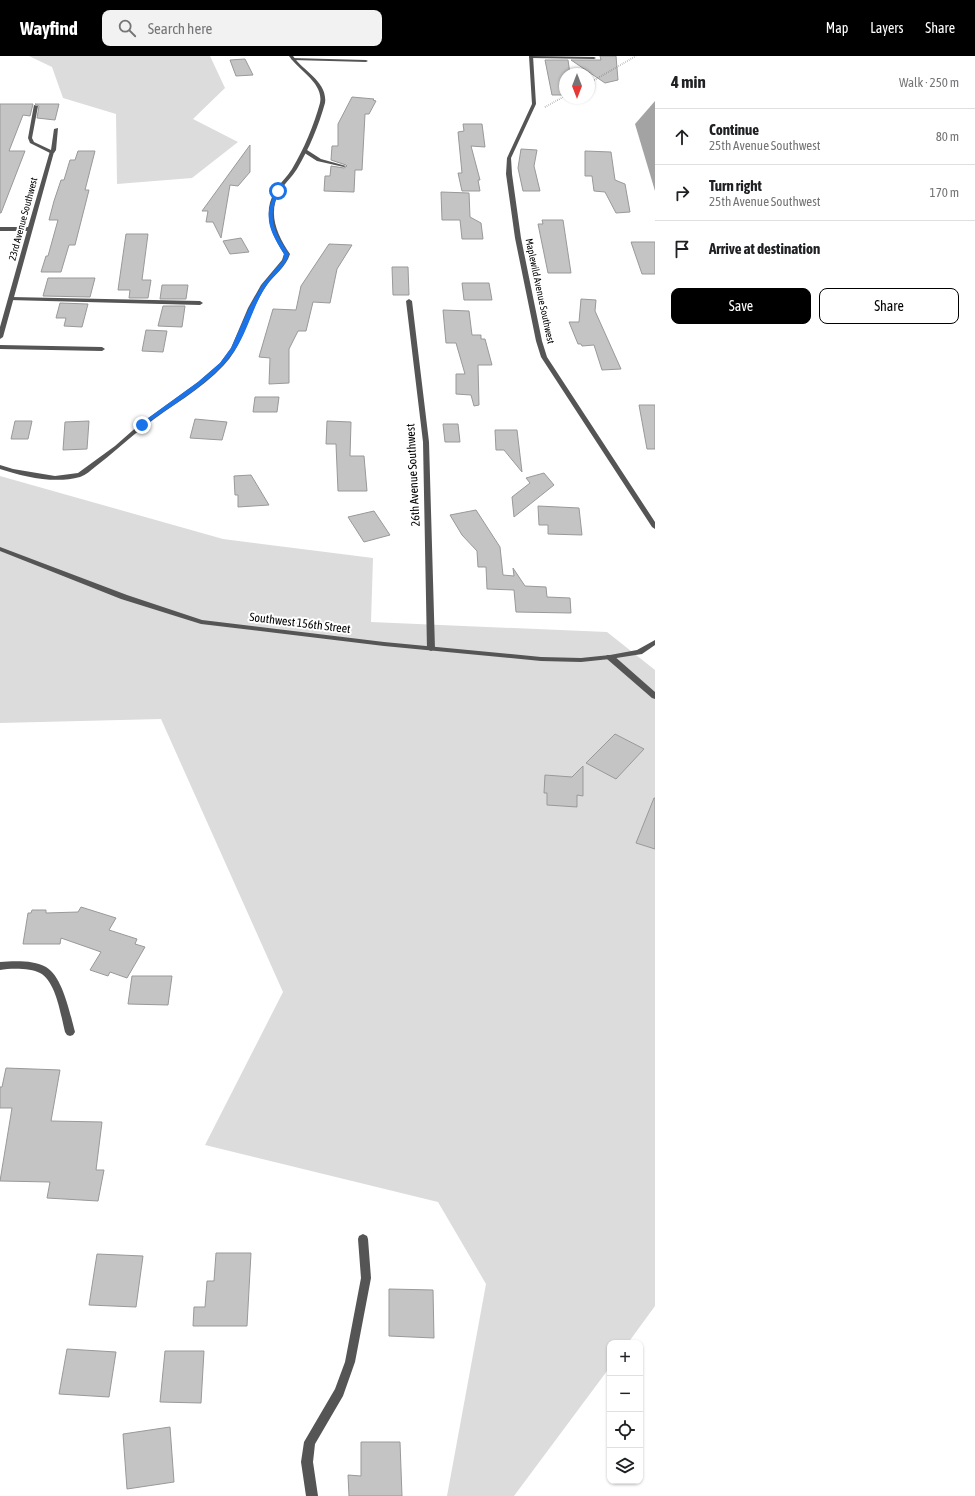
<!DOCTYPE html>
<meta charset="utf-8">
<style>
:root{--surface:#fff;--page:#f2f2f2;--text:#202124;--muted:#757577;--line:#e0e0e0;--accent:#000}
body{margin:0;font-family:"Asap Condensed",sans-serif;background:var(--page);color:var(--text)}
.controls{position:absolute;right:12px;bottom:12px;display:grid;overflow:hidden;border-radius:8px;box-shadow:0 1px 3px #0004}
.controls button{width:36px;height:36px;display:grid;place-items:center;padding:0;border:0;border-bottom:1px solid var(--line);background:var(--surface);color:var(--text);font:20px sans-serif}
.compass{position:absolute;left:559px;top:12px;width:36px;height:36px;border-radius:50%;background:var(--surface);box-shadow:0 1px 3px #0004;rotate:180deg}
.stop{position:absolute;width:12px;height:12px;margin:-9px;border:3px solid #1a73e8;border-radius:50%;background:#fff}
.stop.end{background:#1a73e8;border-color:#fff;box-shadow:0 1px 4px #0008}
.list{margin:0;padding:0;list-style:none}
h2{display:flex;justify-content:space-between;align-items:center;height:52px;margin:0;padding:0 16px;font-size:17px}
h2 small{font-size:13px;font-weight:400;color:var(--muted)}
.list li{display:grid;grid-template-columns:26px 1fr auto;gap:12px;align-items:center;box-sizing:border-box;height:56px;padding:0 16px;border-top:1px solid var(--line)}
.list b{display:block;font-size:15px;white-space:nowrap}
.list p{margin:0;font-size:13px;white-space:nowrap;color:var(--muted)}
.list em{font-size:13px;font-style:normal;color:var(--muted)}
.actions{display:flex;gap:8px;padding:12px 16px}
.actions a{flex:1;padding:9px 0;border:1px solid var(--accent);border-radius:8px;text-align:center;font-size:14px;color:var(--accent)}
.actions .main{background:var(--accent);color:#fff}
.icon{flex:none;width:22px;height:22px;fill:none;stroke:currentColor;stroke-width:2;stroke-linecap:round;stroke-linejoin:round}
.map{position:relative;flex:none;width:655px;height:1440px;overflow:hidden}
header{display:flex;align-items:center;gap:24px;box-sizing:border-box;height:56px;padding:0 20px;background:var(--accent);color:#fff}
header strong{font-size:19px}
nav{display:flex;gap:22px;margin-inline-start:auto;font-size:14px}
.search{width:280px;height:36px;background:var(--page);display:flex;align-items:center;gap:10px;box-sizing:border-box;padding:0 14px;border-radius:8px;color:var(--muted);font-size:15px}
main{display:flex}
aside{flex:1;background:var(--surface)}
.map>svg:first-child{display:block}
</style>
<header>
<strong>Wayfind</strong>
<div class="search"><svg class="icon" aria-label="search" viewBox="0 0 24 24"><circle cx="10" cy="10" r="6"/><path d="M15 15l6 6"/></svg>Search here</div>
<nav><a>Map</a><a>Layers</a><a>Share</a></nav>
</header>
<main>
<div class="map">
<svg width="655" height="1440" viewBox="0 0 655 1440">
<rect width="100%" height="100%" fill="#fff"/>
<!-- green -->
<path fill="#dcdcdc" d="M29,0H210L225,32L193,63L238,86L192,122L117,128L116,58L63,42L52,11Z
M0,420L223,483L373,502L371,566L607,576L655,614V1250L628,1287H610V1311L514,1440H447L486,1228L438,1146L205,1089L283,936L161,663L0,667Z"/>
<!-- water -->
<path fill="#a3a3a3" d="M655,45V135L635,68Z"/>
<!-- building -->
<path fill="#c4c4c4" stroke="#999" d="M600,0H616L618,24L605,27L571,4H601Z
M245,3L253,19L236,20L230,4Z
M545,4H568L570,18H565V39H552Z
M352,41L374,43L373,44L376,45L369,58H365L362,114H355L354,136L324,135L325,120H330L331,110L344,112L347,110L346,109L331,104L332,90H338V68Z
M0,48H33L30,60L23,59L9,95H25L1,157H0Z
M35,48H59L55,64L37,62L39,50Z
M463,68H482L485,91L471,90L480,124H478L480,135H462L458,117H462L458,76L464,75Z
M250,89V116L238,130L230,129L221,182L213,166H206L208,155H202Z
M521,93L537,94L534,110L540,135H523L518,112Z
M78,95H95L85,134H89L75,189H69L61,216H41L46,200H48L58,164H49L54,145L61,124H64L70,104H75Z
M585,95L611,96L615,124L625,128L630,156L616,157L605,136L594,135L592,120H585Z
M441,136L469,137L470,161L481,167L483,183H462L460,164H442Z
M542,164H563L571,217H548L538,168H543Z
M126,178H148L142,224H151L148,242H129L130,234H118Z
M241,182L249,196L230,198L223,185Z
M631,186H655V218H642Z
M329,188L352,189L337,213L330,247L313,246L306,275H298L289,293V327L269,328L270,302L259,301L273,253L296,254L301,230Z
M392,211H408L409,239H393Z
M48,222H95L90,241L43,240Z
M462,227H489L492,244H464Z
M162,229H188L186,243H160Z
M581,243L596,244L595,255L621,313L602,314L594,289L582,290L581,288H578L569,266H579Z
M60,247L88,248L82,271L64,270L66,262H56Z
M163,250H185L182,271L158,270Z
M443,254L469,255L472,279H481V283H485L492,309H478L479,349L474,350L471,339L456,338V318H465L456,287H446Z
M146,274L167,275L163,296L142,295Z
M255,341H279L277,356H253Z
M639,349H655V393H647Z
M195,363L227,366L222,384L190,382Z
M15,365H32L28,383H11Z
M89,365L87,393L63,394L65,366Z
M327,365L351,366L350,400H364L367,435H338L336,388H326Z
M443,368H458L460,386H445Z
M495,374H517L522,416L504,394H496Z
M544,417L554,429L514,461L512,441L530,427L526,422Z
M251,419L269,449L238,451V439H235L234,420Z
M538,450L579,452L582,479L548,478V469H539Z
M476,454L500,491L503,519L514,520L513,512L525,530L546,531L547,541L570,542L571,557L516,556L514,534L487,533L486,511H478L477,495L462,479L450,459Z
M374,455L390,479L364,486L348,461Z
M615,678L644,693L616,723L586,707Z
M583,710V740L577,739V751L547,749V737H544L545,719L572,721Z
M654,742H655V793L636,787Z
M81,851L116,862L109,874L137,883L135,888L145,891L127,922L110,916L108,920L90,914L101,896L61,882L60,888H23L28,857H31L32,854H46V857L78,856Z
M132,920H172L168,949L128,948Z
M6,1012L60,1014L51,1065L102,1066L96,1114H104L98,1145L47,1142L50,1126L0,1125L12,1052H0V1031H2Z
M216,1197H251L247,1270H193L194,1251H205L207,1225H214Z
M97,1198L143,1200L136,1251L89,1249Z
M389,1233L433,1234L434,1282L389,1280Z
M67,1293L116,1296L109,1341L59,1338Z
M165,1295H204L201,1347L160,1346Z
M170,1371L174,1426L127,1433L123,1378Z
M361,1386H400L402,1440H349L348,1419L361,1420Z"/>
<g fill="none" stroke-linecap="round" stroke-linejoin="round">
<!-- path -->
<path stroke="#777" stroke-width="1.5" stroke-dasharray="0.5 1.5" stroke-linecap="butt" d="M589,27L636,0
M545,51L565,40"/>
<!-- service -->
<path fill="#555" fill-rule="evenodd" d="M530,0L594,1L596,2L594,3L531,2L529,1Z
M291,2L366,4L368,5L366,6L293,4L291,3Z
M34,49L38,50L32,82L34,86L51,94L54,73L58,72L56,94L54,97H50L30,87L28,82Z
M303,94H307L321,103L346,110L344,111L317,105L303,96Z
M11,241L200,245L203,247L200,249L9,244L8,243Z
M0,289L102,291L105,293L102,295L0,293Z"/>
<!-- minor -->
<path fill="#555" fill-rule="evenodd" d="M289,0H293C303,15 328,26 325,47C319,69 309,93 297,113C292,121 285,127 280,135C267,157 277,179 290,198C286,211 274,219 267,229C249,254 245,287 224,309C201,334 170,350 145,370C128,383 112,398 95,411C91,414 86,419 80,421C55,428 24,421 0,413V409L13,413L55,420L78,417L115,390L140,368L198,326L220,307L231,292L248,252L261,229L282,204L284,198C271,178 262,157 275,135C280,127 287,121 292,113C304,93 314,69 320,47C324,27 299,15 289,0Z
M50,95L54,96L3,281L0,283V271L27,175H0V171H28Z
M409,243L412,245L429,386L435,593L431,595L427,593L423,386L406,245Z
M607,599H613L655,636V643L652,642L607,603L606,601Z
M0,906C14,905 34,904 46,911C63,921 70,958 75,976L73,979L70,980L67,979L65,976C61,960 56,925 40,917C31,912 11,912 0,914Z
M363,1178L367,1180L368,1183L371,1222L355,1306L343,1340L315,1388L313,1406L318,1440H306L301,1406L304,1386L335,1333L345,1306L361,1222L358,1183L359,1180Z"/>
<!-- tertiary -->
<path fill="#555" fill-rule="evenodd" d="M529,0H533L536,48L511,102L512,118L521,182L542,285L547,301L655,466V473L652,471L541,301L536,285L515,182L506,118L507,102L532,48Z
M0,491L127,539L202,564L384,586L541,601L581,602L610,599L637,594L655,584V589L642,598L610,603L581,606L541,605L384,590L201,568L121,543L0,495Z"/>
</g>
<!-- route -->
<path fill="#1a73e8" d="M276,135L278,134L280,135C266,162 274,175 289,198C286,211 273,219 266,230C253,250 248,274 235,294C213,326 175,347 143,370H140V368L198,326L220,307L231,292L249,252L262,229L283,204L284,198C270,175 262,162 276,135Z"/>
<g text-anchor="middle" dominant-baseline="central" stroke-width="4" stroke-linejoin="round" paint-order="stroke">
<!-- far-street labels -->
<g font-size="10" fill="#000" stroke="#fff">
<text transform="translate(23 163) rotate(-75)">23rd Avenue Southwest</text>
<text transform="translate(540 235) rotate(78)">Maplewild Avenue Southwest</text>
</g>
<!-- street labels -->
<g font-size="12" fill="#000" stroke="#fff">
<text transform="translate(413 419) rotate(-93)">26th Avenue Southwest</text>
<text transform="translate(300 567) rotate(7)">Southwest 156th Street</text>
</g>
</g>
</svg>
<div class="controls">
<button>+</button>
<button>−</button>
<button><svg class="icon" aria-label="locate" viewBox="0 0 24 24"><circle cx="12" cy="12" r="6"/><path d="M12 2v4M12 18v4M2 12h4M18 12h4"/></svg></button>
<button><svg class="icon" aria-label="layers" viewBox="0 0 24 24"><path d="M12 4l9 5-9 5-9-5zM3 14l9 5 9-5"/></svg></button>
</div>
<svg class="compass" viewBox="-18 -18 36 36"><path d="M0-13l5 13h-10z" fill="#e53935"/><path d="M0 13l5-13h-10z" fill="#757577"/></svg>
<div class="stop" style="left:278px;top:135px"></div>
<div class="stop end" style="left:142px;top:369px"></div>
</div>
<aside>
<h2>4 min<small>Walk · 250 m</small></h2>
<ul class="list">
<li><svg class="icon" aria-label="ahead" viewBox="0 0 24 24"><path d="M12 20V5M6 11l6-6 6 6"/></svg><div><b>Continue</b><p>25th Avenue Southwest</p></div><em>80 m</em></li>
<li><svg class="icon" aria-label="right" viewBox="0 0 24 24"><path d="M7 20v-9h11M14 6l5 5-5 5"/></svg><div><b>Turn right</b><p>25th Avenue Southwest</p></div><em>170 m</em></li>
<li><svg class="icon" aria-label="arrive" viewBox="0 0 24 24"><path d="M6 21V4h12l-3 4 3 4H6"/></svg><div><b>Arrive at destination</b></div></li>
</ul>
<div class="actions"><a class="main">Save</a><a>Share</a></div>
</aside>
</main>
